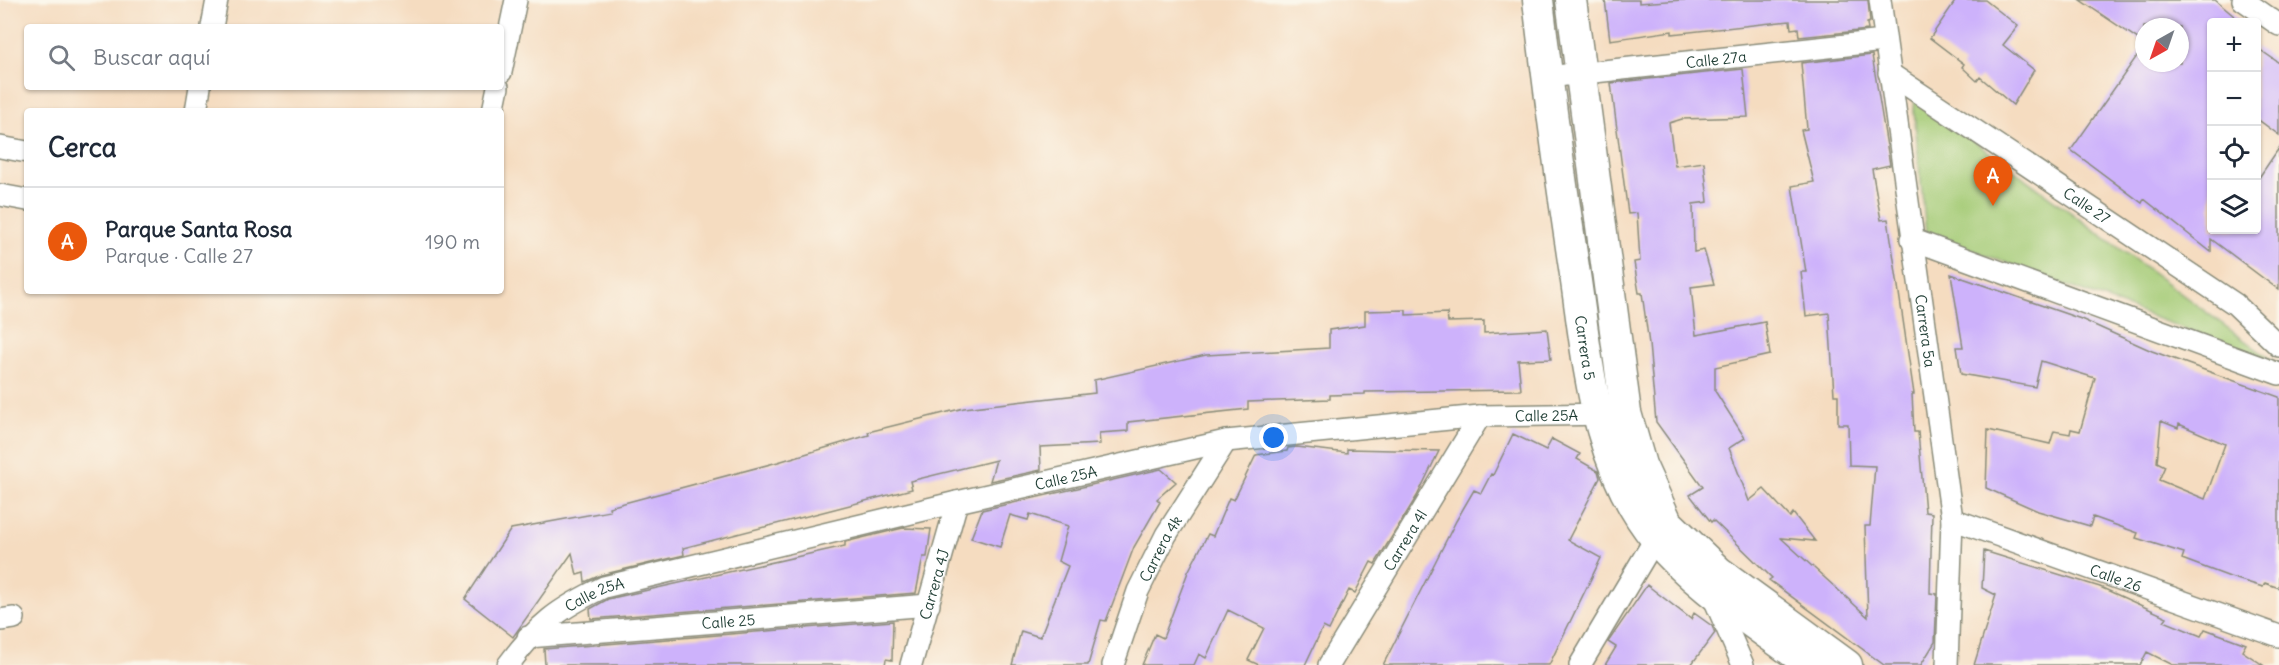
<!DOCTYPE html>
<html lang="es">
<meta charset="utf-8">
<style>
:root{--surface:#fff;--page:#f2f2f3;--text:#1f2937;--muted:#747a83;--line:#e0e1e3;--accent:#ea580c}
body{margin:0;font-family:Delius,sans-serif;background:var(--page);color:var(--text)}
.controls{position:absolute;right:18px;top:18px;display:grid;overflow:hidden;border-radius:6px;box-shadow:0 2px 4px #0004}
.controls button{width:54px;height:54px;display:grid;place-items:center;padding:0;border:0;border-bottom:2px solid var(--line);background:var(--surface);color:var(--text);font:30px sans-serif}
.compass{position:absolute;left:2135px;top:18px;width:54px;height:54px;border-radius:50%;background:var(--surface);box-shadow:0 2px 4px #0004;rotate:220deg}
.you{position:absolute;left:1274px;top:438px;width:21px;height:21px;margin:-15px;border:4px solid #fff;border-radius:50%;background:#1a73e8;box-shadow:0 0 0 9px #1a73e833}
.badge{display:grid;place-items:center;width:39px;height:39px;border-radius:50%;background:var(--accent);color:#fff;font-size:20px;font-weight:700}
.pin{position:absolute;translate:-50% -50px;filter:drop-shadow(0 2px 3px #0008)}
.pin::after{content:'';position:absolute;top:32px;width:21px;height:18px;background:inherit;clip-path:polygon(0 0,100% 0,50% 100%)}
.list{margin:0;padding:0;list-style:none}
h2{display:flex;justify-content:space-between;align-items:center;height:78px;margin:0;padding:0 24px;font-size:26px}
h2 small{font-size:20px;font-weight:400;color:var(--muted)}
.list li{display:grid;grid-template-columns:39px 1fr auto;gap:18px;align-items:center;box-sizing:border-box;height:108px;padding:0 24px;border-top:2px solid var(--line)}
.list b{display:block;font-size:22px;white-space:nowrap}
.list p{margin:0;font-size:20px;white-space:nowrap;color:var(--muted)}
.list em{font-size:20px;font-style:normal;color:var(--muted)}
.icon{flex:none;width:33px;height:33px;fill:none;stroke:currentColor;stroke-width:2;stroke-linecap:round;stroke-linejoin:round}
.map{position:relative;flex:none;width:2279px;height:665px;overflow:hidden}
.search{position:absolute;background:var(--surface);box-shadow:0 2px 4px #0004;left:24px;top:24px;width:480px;height:66px;display:flex;align-items:center;gap:15px;box-sizing:border-box;padding:0 21px;border-radius:6px;color:var(--muted);font-size:22px}
.panel{position:absolute;background:var(--surface);box-shadow:0 2px 4px #0004;left:24px;top:108px;width:480px;height:186px;border-radius:6px}
.map>svg:first-child{display:block}
</style>
<div class="map">
<svg width="2279" height="665" viewBox="0 0 2279 665">
<rect width="100%" height="100%" fill="#fbf7ec"/>
<filter id="ink" filterUnits="userSpaceOnUse"><feTurbulence type="fractalNoise" baseFrequency=".0167" numOctaves="2"/><feDisplacementMap in="SourceGraphic" scale="12" xChannelSelector="R" yChannelSelector="G"/><feConvolveMatrix kernelMatrix="1 2 1 2 8 2 1 2 1" color-interpolation-filters="sRGB"/></filter>
<filter id="wash" filterUnits="userSpaceOnUse"><feTurbulence type="fractalNoise" baseFrequency=".008" numOctaves="4" result="noise"/><feDisplacementMap in="SourceGraphic" scale="24" xChannelSelector="R" yChannelSelector="G"/><feGaussianBlur stdDeviation="1.35" result="paint"/><feColorMatrix in="noise" values="0 0 0 0 0 0 0 0 0 0 0 0 0 0 0 0 0 1.4 0 .05"/><feComposite in="paint" operator="in"/></filter>
<g filter="url(#wash)">
<rect width="100%" height="100%" fill="#f5dcc0"/>
<!-- green -->
<path fill="#a4cb76" stroke="#628455" stroke-width="1.5" d="M1915,98L2274,362L1926,233L1914,111Z"/>
<g id="blocks">
<!-- building -->
<path fill="#cdb2fb" fill-rule="evenodd" d="M1605,0H1639V3L1682,0H1868L1870,22L1867,23L1868,30L1799,37L1798,28L1791,29L1790,21L1672,34V31L1610,40Z
M1956,0H1985L2018,26L2003,45L2034,70L2013,105L1980,77L1977,81L1962,67L1964,64L1930,38Z
M2080,0H2215L2241,22H2211V230H2256V182L2279,148V290L2211,239V252L2144,199L2142,203L2071,150L2144,46V63H2180V27H2144V43Z
M2256,47L2279,63V135L2256,118Z
M1872,55L1890,165L1872,169L1881,220L1888,219L1914,394H1912L1914,432H1918L1925,512L1932,513L1930,593L1937,594L1935,642L1921,665H1884L1769,580L1772,578L1713,520L1711,522L1690,495L1703,487L1656,422L1649,344L1642,293H1639L1634,262L1640,261L1637,213L1628,214L1611,83L1743,69L1748,117L1682,119L1669,123L1675,166L1704,162L1708,202L1693,204L1694,252L1704,250L1714,284L1691,287L1696,335L1765,322L1770,355L1715,367V391L1745,438L1729,448L1749,501L1764,489L1790,517L1793,513L1815,541L1781,538L1868,617L1865,526H1870L1875,466L1849,465L1848,424H1838V395H1834L1829,313L1806,316L1801,272H1806L1792,186L1814,182L1801,130L1807,129L1801,63Z
M1951,274L2081,319L2152,351L2279,397V588L2265,583L2263,587L2230,577L2182,559L2184,553L2136,538L2138,533L2093,517L2090,526L2038,511L1986,488L1988,430L2050,444L2054,431L2070,434L2071,429L2080,431L2095,378L2041,361L2035,387L1961,374L1957,347H1963ZM2161,421L2178,428L2179,424L2225,444L2205,499L2159,480L2165,466L2157,462Z
M1406,310V315L1447,313L1448,322L1484,321V333L1547,329L1551,359L1518,360L1521,390L1365,392V394L1330,395V399L1248,402V409L1128,422V431L1099,433L1100,444L1040,447L1041,470L990,481L996,460L910,481L912,489L683,548L684,555L601,575L585,582L584,573L577,575L572,553L513,637L465,599L511,529L610,511L609,507L778,462L869,435L868,432L964,408L1095,393L1094,380L1206,355L1329,348V330L1365,325V311Z
M1513,434L1546,450L1552,439L1580,454L1577,459L1598,471L1600,478L1568,540L1601,558L1549,665H1383L1456,521L1474,490L1481,493L1491,474L1493,475Z
M1297,447L1347,453V449L1439,451L1417,496L1375,564L1371,562L1355,593L1349,590L1329,630L1323,627L1305,665H1259L1248,660L1264,628L1228,610L1206,658L1199,654L1194,665H1142L1155,634L1163,638L1188,572L1208,534L1213,536L1229,498L1234,500L1256,455L1287,451L1288,448Z
M1161,469L1176,482L1157,499L1160,502L1134,547L1106,621L1101,620L1088,665H1012L1021,631L1040,637L1068,566L1058,561L1068,526L1030,514L1028,520L1010,515L1000,547L971,538L982,510Z
M903,528L931,529L927,557H923L916,593L591,619L590,609L608,599L845,546V542Z
M1984,551L2100,587L2167,617L2164,621L2201,636L2205,629L2246,644L2242,651L2263,665H2173L2147,652L2140,665H1974L1996,595L1982,588Z
M1647,585L1691,619L1694,613L1712,626L1715,633L1691,665H1605L1616,647L1608,642Z
M893,621L892,660L886,659L885,665H545L544,649Z"/>
</g>
</g>
<g filter="url(#ink)">
<use href="#blocks" fill-opacity="0" stroke="#8a8c7a" stroke-width="1.5"/>
<g fill="none" stroke-linecap="round" stroke-linejoin="round">
<defs>
<g id="street">
<path id="s1" d="M1880,0L1952,519L1947,665"/>
<path d="M2243,0L2279,25"/>
<path d="M212,27L217,0"/>
<path d="M501,72L516,0"/>
<path id="s2" d="M1889,73L2235,304L2279,346"/>
<path id="s3" d="M1547,77L1884,41"/>
<path d="M196,111L200,87"/>
<path d="M493,111L498,87"/>
<path d="M0,147L27,152"/>
<path d="M0,195L27,200"/>
<path d="M1911,239L2279,374"/>
<path id="s4" d="M1952,519L2279,636"/>
<path d="M1712,594L1743,665"/>
<path d="M0,620L14,618"/>
<path id="s5" d="M528,637L929,605"/>
<path id="s6" d="M508,665C538,624 558,609 604,587L957,502L1226,441L1480,416L1611,414"/>
<path id="s7" d="M911,665L957,502"/>
<path id="s8" d="M1113,665L1138,591L1166,535L1226,441"/>
<path id="s9" d="M1329,665L1480,416"/>
<path d="M1580,665L1661,529"/>
</g>
<g id="secondary">
<path id="s10" d="M1538,0C1548,87 1560,174 1573,261C1588,356 1592,461 1656,539C1698,590 1758,625 1810,665"/>
<path d="M1571,0L1626,413L1641,465L1667,522L1718,571L1847,665"/>
</g>
</defs>
<!-- street casing -->
<use href="#street" stroke="#8a8c7a" stroke-width="24"/>
<!-- secondary casing -->
<use href="#secondary" stroke="#8a8c7a" stroke-width="33"/>
<!-- street -->
<use href="#street" stroke="#fff" stroke-width="21"/>
<!-- secondary -->
<use href="#secondary" stroke="#fff" stroke-width="30"/>
</g>
</g>
<g text-anchor="middle" dominant-baseline="central" stroke-width="4.5" stroke-linejoin="round" paint-order="stroke">
<!-- street labels -->
<g font-size="15" fill="#1f3d34" stroke="#fbf7ec">
<text stroke="none"><textPath href="#s3" startOffset="170">Calle 27a</textPath></text>
<text stroke="none"><textPath href="#s2" startOffset="238">Calle 27</textPath></text>
<text stroke="none"><textPath href="#s1" startOffset="334">Carrera 5a</textPath></text>
<text stroke="none"><textPath href="#s10" startOffset="351">Carrera 5</textPath></text>
<text stroke="none"><textPath href="#s6" startOffset="1086">Calle 25A</textPath></text>
<text stroke="none"><textPath href="#s6" startOffset="600">Calle 25A</textPath></text>
<text stroke="none"><textPath href="#s9" startOffset="146">Carrera 4l</textPath></text>
<text stroke="none"><textPath href="#s8" startOffset="126">Carrera 4k</textPath></text>
<text stroke="none"><textPath href="#s4" startOffset="174">Calle 26</textPath></text>
<text stroke="none"><textPath href="#s7" startOffset="84">Carrera 4J</textPath></text>
<text stroke="none"><textPath href="#s6" startOffset="114">Calle 25A</textPath></text>
<text stroke="none"><textPath href="#s5" startOffset="201">Calle 25</textPath></text>
</g>
</g>
</svg>
<div class="controls">
<button>+</button>
<button>−</button>
<button><svg class="icon" aria-label="locate" viewBox="0 0 24 24"><circle cx="12" cy="12" r="6"/><path d="M12 2v4M12 18v4M2 12h4M18 12h4"/></svg></button>
<button><svg class="icon" aria-label="layers" viewBox="0 0 24 24"><path d="M12 4l9 5-9 5-9-5zM3 14l9 5 9-5"/></svg></button>
</div>
<svg class="compass" viewBox="-18 -18 36 36"><path d="M0-13l5 13h-10z" fill="#e53935"/><path d="M0 13l5-13h-10z" fill="#747a83"/></svg>
<div class="you"></div>
<div class="pin badge" style="left:1993px;top:206px">A</div>
<div class="search"><svg class="icon" aria-label="search" viewBox="0 0 24 24"><circle cx="10" cy="10" r="6"/><path d="M15 15l6 6"/></svg>Buscar aquí</div>
<section class="panel">
<h2>Cerca<small></small></h2>
<ul class="list">
<li><span class="badge">A</span><div><b>Parque Santa Rosa</b><p>Parque · Calle 27</p></div><em>190 m</em></li>
</ul>
</section>
</div>
